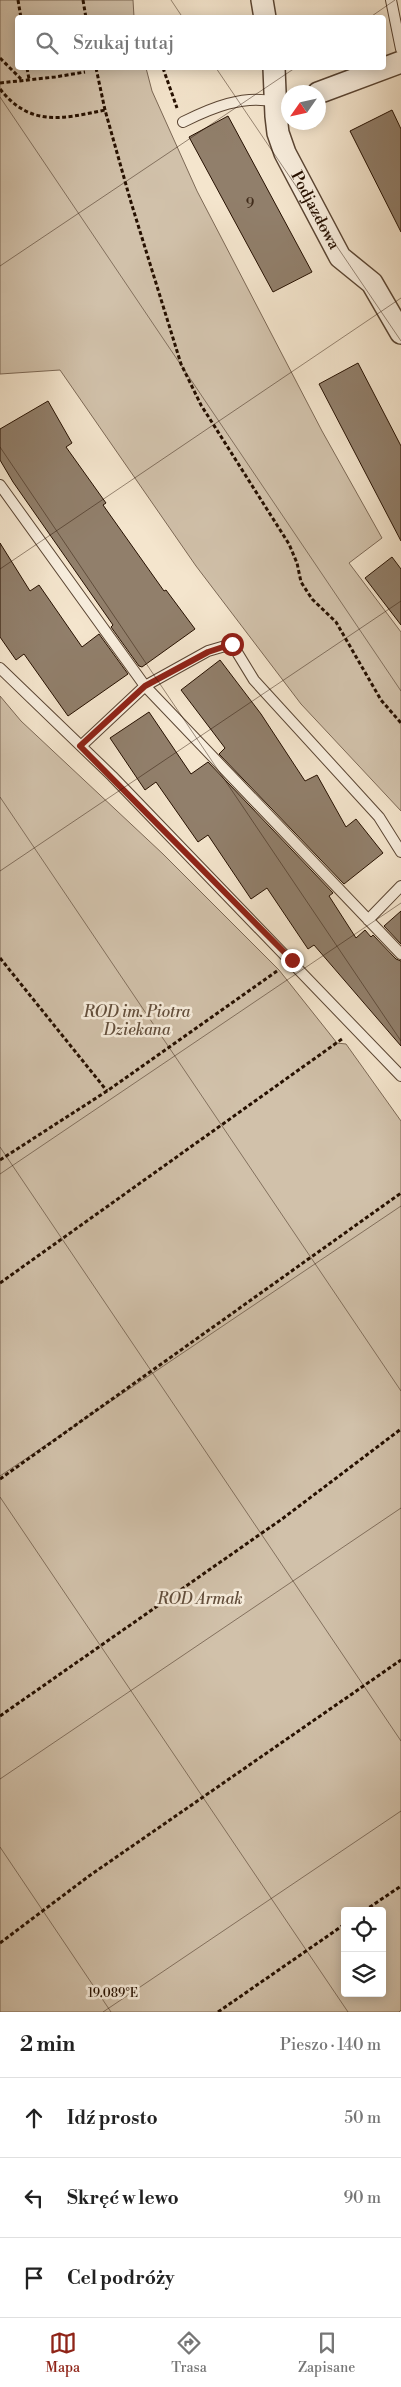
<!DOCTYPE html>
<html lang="pl">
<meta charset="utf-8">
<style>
:root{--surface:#fff;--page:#f2f2f2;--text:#222;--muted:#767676;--line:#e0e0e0;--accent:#8f2418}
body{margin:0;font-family:"Libre Bodoni",serif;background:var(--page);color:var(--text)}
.controls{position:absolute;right:15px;bottom:15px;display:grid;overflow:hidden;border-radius:5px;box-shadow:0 2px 12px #0003}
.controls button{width:45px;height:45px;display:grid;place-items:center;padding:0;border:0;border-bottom:1px solid var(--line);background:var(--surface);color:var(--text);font:25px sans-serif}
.compass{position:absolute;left:281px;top:85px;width:45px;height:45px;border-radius:50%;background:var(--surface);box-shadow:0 2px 12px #0003;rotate:236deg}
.stop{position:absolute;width:15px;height:15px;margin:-11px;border:4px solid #8f2418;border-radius:50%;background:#fff}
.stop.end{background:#8f2418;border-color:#fff;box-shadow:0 1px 5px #0008}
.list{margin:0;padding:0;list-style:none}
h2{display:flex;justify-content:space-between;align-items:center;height:65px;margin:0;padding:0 20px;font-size:21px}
h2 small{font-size:16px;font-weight:400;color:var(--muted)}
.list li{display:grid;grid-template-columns:32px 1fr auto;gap:15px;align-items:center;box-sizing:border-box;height:80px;padding:0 20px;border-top:1px solid var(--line)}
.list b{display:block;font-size:19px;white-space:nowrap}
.list em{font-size:16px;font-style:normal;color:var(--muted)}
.icon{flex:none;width:28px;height:28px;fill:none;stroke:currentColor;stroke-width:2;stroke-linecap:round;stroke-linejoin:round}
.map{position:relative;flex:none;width:401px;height:2012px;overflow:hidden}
.search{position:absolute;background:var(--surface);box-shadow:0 2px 12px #0003;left:15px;right:15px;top:15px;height:55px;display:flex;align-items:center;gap:12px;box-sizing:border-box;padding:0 18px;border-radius:5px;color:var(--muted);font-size:19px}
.sheet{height:305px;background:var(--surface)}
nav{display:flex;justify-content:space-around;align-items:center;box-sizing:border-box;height:70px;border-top:1px solid var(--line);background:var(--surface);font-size:14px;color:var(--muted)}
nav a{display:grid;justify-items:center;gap:2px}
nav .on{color:var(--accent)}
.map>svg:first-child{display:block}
</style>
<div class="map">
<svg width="401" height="2012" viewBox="0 0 401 2012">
<rect width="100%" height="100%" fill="#f4e5cd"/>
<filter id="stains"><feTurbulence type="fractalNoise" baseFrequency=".004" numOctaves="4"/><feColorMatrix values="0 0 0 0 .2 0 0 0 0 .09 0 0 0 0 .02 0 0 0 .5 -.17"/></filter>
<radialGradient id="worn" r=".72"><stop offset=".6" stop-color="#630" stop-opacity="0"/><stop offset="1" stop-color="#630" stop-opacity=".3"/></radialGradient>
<!-- green -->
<path fill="#d1c1aa" stroke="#7c6855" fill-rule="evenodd" d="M0,0H133L134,17L18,18V68H146L152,91L197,191L322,431L382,538L349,563L401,632V811L301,704L196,566L60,370L0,374Z
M0,696L21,721L163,854L279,970L337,1043L346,1044L401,1121V2010L399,2012H0ZM345,1911H382V1993H345Z"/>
<!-- building -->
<path fill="#917f6b" stroke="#261000" d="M392,110L401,129V232L350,131Z
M228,116L312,272L273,292L189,137Z
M358,363L401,446V541L319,384Z
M48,401L72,443L66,447L106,503L103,505L164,591L166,590L195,629L142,667L139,666L111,627L113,625L13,482L0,460V429Z
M0,543L30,591L39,585L82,647L99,634L128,674L68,716L24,654L16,660L0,637Z
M392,557L401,569V625L365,578Z
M220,660L261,714L305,781L317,775L346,827L356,819L383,853L344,884L219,754L225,748L181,690Z
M149,712L191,774L208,762L333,893L329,896L356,938L365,930L371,937L373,935L396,959L401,961V1046L314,945L308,949L267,888L251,899L208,835L198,842L156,782L145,790L110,738Z
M401,911V944L384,926Z"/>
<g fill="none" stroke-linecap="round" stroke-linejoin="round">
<defs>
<path id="service" d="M391,0L401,49
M183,122C211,108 244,94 275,102
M0,485L145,686L401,954
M0,668L112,776L401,1076
M81,746L145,686L208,651L232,644L254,680L379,817L401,852
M368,920L401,886"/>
<g id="minor">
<path d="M262,0L265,18"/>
<path id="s1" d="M274,68L276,116L278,133L285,153L340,257L372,283L401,333"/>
<path d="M318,93L401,62"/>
</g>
</defs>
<!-- service casing -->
<use href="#service" stroke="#5a4533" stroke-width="12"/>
<!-- minor casing -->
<use href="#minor" stroke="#5a4533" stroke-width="24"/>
<!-- path -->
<path stroke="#261000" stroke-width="3" stroke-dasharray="4 2.5" stroke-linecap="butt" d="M18,0L21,18
M83,0L86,18
M0,58L21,79
M27,68L29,79
M96,68L105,110L130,199L181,364L201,405L289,544L297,563L301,582L312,599L336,622L381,700L401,723
M163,68L177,108
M0,83L55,77L85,72
M0,89C30,127 62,119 105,110
M0,958L107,1091
M0,1160L107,1091L277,971
M0,1283L342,1039
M0,1479L401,1193
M0,1716L282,1519L401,1429
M364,1911L401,1886
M0,1943L89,1876L401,1660
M218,2012L345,1924"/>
<!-- service -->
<use href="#service" stroke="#f8eede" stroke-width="10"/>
<!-- minor -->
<use href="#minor" stroke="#f8eede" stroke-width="21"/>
</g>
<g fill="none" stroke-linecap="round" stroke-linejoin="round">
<!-- route -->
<path stroke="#8f2418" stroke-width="6" d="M232,644L208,652L145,686L80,746L292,960"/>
</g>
<!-- ticks -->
<path fill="none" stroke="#261000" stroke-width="1" stroke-opacity="0.45" d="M171,0L183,18M369,18L395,0M216,68L401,341M0,97L401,691M0,266L295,68M0,447L401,1041M0,569L401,298M0,797L401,1391M0,871L401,601M0,1147L401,1741M0,1174L401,903M0,1476L401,1206M0,1497L348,2012M0,1779L401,1508M0,1847L111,2012M103,2012L401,1811"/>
<g text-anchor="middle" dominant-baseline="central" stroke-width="5" stroke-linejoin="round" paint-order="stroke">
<!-- number labels -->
<g font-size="14" fill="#412c1b">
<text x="250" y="204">9</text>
</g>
<!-- street labels -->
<g font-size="16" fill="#261000" stroke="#f8eede">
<text stroke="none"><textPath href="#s1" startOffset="151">Podjazdowa</textPath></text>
</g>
<!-- park labels -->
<g font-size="16" font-style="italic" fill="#624e3c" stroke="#f8eede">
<text x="137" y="1012">ROD im. Piotra<tspan x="137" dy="18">Dziekana</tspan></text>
<text x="200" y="1599">ROD Armak</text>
</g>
</g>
<g font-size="12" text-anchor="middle" fill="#261000" stroke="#f8eede" stroke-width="5" stroke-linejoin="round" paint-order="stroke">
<text x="113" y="1997">19.089°E</text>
</g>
<rect width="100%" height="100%" filter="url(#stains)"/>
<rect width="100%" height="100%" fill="url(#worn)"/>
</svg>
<div class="controls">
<button><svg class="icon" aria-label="locate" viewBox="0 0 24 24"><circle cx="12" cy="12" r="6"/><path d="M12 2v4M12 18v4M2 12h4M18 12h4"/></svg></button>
<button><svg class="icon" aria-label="layers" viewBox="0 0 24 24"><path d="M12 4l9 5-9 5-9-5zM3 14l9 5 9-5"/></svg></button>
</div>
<svg class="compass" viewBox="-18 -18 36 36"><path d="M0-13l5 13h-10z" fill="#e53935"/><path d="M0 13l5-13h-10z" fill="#767676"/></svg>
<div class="stop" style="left:232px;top:644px"></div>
<div class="stop end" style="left:292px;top:960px"></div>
<div class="search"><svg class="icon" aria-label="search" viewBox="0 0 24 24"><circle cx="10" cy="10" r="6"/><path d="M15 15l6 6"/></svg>Szukaj tutaj</div>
</div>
<section class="sheet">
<h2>2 min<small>Pieszo · 140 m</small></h2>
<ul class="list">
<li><svg class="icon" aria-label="ahead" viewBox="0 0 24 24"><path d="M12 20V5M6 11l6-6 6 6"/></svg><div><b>Idź prosto</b></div><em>50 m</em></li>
<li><svg class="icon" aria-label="left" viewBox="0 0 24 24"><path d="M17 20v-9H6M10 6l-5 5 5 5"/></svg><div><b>Skręć w lewo</b></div><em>90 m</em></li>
<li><svg class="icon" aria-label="arrive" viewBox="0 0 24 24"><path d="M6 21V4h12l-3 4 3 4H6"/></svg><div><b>Cel podróży</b></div></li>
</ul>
</section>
<nav>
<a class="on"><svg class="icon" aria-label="map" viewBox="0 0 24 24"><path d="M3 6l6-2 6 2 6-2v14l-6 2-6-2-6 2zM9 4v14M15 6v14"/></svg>Mapa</a>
<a><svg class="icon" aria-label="directions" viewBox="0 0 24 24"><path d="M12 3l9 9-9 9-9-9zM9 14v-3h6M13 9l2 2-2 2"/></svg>Trasa</a>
<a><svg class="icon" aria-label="saved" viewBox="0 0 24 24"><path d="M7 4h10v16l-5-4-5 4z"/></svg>Zapisane</a>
</nav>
